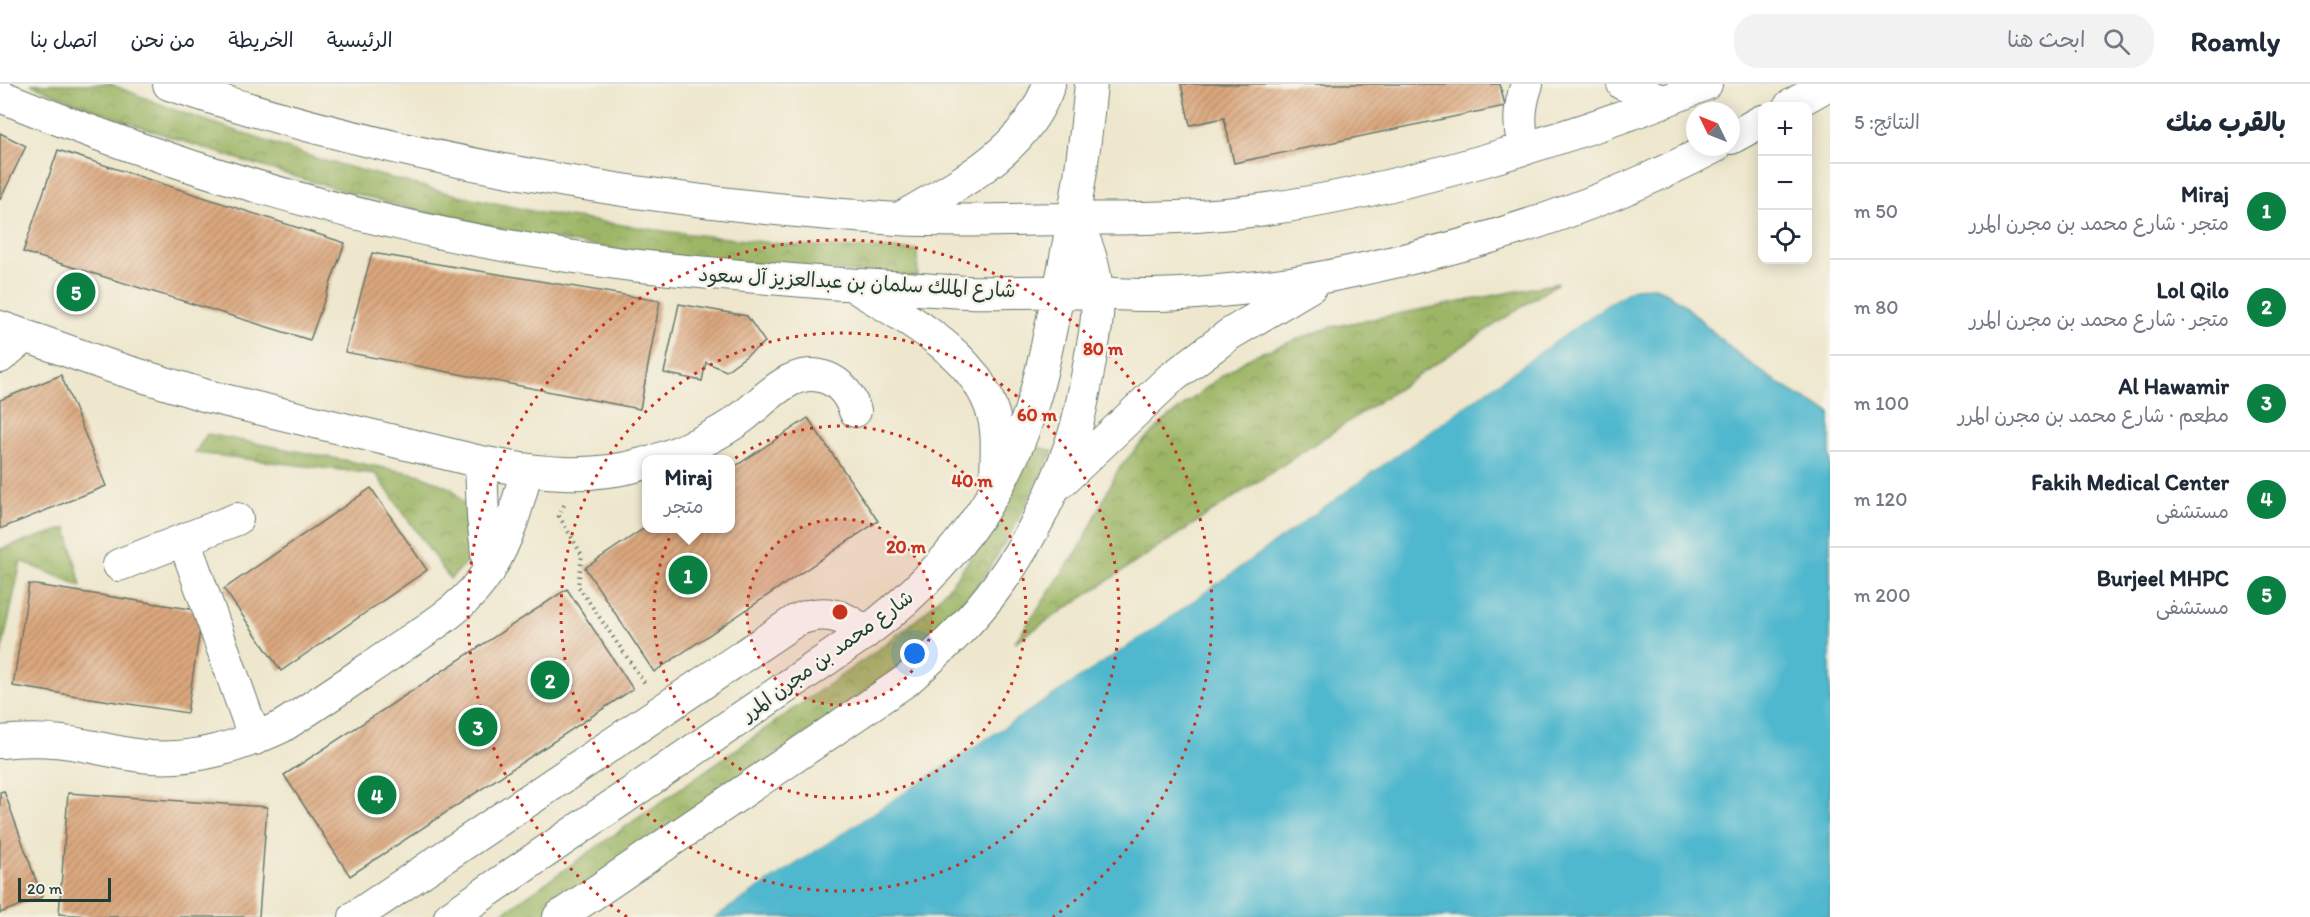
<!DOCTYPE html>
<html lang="ar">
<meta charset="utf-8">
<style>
:root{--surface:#fff;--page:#f2f2f3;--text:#1f2937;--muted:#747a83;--line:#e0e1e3;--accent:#0b8043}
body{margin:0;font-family:Itim,"Playpen Sans Arabic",sans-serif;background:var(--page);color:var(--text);direction:rtl}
.controls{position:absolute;right:18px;top:18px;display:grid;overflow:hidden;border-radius:12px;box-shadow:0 3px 15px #0003}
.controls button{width:54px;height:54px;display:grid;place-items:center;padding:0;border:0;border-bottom:2px solid var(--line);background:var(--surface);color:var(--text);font:30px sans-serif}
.compass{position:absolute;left:1686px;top:18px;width:54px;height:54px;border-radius:50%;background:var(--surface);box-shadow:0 3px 15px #0003;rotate:313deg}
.scale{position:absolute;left:18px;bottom:15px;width:93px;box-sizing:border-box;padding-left:6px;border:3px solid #1f3d34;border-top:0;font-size:16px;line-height:21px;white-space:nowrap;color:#1f3d34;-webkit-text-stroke:4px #f7f3e8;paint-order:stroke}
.you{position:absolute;left:915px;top:570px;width:21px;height:21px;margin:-15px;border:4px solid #fff;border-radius:50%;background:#1a73e8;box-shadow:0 0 0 9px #1a73e833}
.badge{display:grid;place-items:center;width:39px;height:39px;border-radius:50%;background:var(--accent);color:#fff;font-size:20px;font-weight:700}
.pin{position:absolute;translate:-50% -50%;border:3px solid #fff;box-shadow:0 2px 6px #0006}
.popup{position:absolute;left:642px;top:371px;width:93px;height:78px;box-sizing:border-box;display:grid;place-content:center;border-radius:12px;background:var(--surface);filter:drop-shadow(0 2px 4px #0005);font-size:20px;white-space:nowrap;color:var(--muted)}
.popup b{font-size:22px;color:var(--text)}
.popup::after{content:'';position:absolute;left:50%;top:100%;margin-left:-12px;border:12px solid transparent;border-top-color:var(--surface)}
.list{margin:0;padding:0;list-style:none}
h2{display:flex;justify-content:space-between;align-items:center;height:78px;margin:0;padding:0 24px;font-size:26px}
h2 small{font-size:20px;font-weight:400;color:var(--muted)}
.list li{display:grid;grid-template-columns:39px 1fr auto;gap:18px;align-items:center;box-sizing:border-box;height:96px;padding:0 24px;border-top:2px solid var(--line)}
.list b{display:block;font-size:22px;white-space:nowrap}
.list p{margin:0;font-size:20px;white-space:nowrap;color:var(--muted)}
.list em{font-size:20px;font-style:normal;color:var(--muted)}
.icon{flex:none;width:33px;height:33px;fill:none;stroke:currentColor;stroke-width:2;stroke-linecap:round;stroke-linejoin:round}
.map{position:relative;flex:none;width:1830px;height:833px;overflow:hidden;direction:ltr}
header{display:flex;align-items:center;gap:36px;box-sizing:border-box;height:84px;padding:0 30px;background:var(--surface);border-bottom:2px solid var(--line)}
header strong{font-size:28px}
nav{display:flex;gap:33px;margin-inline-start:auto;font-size:21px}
.search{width:420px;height:54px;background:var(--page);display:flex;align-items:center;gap:15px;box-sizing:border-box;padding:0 21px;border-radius:24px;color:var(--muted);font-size:22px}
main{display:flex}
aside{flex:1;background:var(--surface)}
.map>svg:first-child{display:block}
</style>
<header>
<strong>Roamly</strong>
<div class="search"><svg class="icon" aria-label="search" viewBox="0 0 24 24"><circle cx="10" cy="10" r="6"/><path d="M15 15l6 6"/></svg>ابحث هنا</div>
<nav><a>الرئيسية</a><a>الخريطة</a><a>من نحن</a><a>اتصل بنا</a></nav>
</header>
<main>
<aside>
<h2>بالقرب منك<small>النتائج: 5</small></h2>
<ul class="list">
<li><span class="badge">1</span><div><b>Miraj</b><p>متجر · شارع محمد بن مجرن المرر</p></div><em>50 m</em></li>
<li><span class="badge">2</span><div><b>Lol Qilo</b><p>متجر · شارع محمد بن مجرن المرر</p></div><em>80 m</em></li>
<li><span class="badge">3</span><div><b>Al Hawamir</b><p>مطعم · شارع محمد بن مجرن المرر</p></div><em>100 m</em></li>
<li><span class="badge">4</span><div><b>Fakih Medical Center</b><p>مستشفى</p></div><em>120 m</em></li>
<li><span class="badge">5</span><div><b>Burjeel MHPC</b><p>مستشفى</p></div><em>200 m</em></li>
</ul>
</aside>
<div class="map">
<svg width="1830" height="833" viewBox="0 0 1830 833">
<defs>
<pattern id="forest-crowns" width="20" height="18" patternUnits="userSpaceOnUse" patternTransform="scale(1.5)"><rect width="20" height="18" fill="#9db666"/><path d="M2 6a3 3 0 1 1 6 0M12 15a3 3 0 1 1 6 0" fill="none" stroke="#7f9555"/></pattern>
<pattern id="building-hatch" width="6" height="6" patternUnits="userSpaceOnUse" patternTransform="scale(1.5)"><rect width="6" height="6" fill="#dba77e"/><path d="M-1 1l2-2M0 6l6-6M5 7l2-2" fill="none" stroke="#b18968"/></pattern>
</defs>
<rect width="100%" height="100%" fill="#f7f3e8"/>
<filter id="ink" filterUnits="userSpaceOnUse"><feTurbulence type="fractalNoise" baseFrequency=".0167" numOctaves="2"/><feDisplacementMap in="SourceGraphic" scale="12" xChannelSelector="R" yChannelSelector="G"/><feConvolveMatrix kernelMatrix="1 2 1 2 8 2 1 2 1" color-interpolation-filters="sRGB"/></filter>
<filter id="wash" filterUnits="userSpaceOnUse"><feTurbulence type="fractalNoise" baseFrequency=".008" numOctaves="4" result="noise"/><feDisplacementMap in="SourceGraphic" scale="24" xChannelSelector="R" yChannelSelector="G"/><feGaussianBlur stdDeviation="1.35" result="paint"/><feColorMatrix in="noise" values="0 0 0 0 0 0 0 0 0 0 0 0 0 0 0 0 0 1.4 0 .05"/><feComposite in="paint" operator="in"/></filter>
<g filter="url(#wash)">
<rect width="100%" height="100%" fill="#eee7cd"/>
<!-- forest -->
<path fill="url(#forest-crowns)" stroke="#5e7a4d" stroke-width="1.5" d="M31,0H110L175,26L318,75L440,107L541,129L670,148L801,162L917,166L918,193C834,186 750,181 666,172C514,154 365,117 220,69C157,49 92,27 31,0Z
M1558,199L1015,558L1081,462L1118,386L1139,361L1163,338L1216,296L1252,272L1331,243Z
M207,350L421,391L452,405L473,432L476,469L450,495L376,390L195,369Z
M1034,362L1053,367L1019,434L984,493L943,543L888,592L543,833H497L872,570C889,556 910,543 926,527C974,481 1004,422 1034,362Z
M67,444L81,502L21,477L0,575V465Z"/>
<!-- water -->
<path fill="#4fb7ce" stroke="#377a81" stroke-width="1.5" d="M1655,203C1683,215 1700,237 1723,257C1755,286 1791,309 1830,328V833H714L1153,545L1613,216L1634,204Z"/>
<!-- pier -->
<path fill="#eee7cd" d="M1633,201L1634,204L1613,216L1153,545L714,833H711L825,755L1151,543L1611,213Z"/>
<g id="blocks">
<!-- building -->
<path fill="url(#building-hatch)" d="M1181,0H1500L1505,22L1234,79L1224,34L1190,41Z
M0,49L26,62L0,116Z
M58,66L345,159L310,256L23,168Z
M372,169L660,217L640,325L345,268Z
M679,220L747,232L765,258L726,287L706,278L702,297L664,289Z
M61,291L106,402L0,445V316Z
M808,334L878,437L654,588L585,484L646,443L730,444V386Z
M371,404L427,486L281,587L224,505Z
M29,500L203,527L187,629L13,602Z
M567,505L633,605L350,792L284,691Z
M4,707L42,813L0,829V708Z
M68,709L267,723L259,833H105L59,830Z"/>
</g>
</g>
<g filter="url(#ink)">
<use href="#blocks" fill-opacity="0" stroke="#67786a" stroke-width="1.5"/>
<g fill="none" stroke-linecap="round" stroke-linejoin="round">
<defs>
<path id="minor" d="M169,0C405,78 649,119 897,135C952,138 1008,136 1062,135C1128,134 1194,135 1259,126C1336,116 1409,98 1483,77C1559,55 1634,31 1706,0
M1623,0L1663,18
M0,12C199,94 409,152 623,180C696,189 769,194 843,200C884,202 926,206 967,208C996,209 1026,207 1056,208C1088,208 1120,211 1153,211C1185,211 1218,207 1250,204C1291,200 1332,192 1372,183C1489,158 1608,119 1714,63
M1790,22L1829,0
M1731,54L1762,37
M1525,65C1518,42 1519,23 1527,0
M899,135C957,101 1026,68 1049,0
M854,202C905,235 975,267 993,330C999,351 996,376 996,398
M0,243L110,282L207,312L481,378C535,389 592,396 646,379
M0,273L25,252
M657,376C686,366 715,353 740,335C765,317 792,280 827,294C842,300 850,312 855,327
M481,378L483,433L489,487
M1061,398L1170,295L1230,250L1311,202
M184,456L255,655
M119,481L237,435
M0,658C29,655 59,656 88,662C109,666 129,671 151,673C197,676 240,662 281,643C318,620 355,594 392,569C426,545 466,524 489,486C508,456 518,421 526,387
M355,833L795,537C821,525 844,530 865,549
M450,833L865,549C937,495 996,425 1026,339C1039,304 1046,266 1054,229C1072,153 1084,78 1091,0
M559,833L907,596C940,567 972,537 998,501C1031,456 1056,404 1074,351C1082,325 1086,298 1091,271C1095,250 1099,230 1097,208C1095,181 1086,158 1075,134"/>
</defs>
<!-- minor casing -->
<use href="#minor" stroke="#67786a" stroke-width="34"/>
<!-- path -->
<path stroke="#67786a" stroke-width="4" stroke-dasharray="1.5 4.5" stroke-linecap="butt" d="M564,421L559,432L582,471L578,502L646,601"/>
<!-- minor -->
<use href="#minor" stroke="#fff" stroke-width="32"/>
</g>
</g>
<!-- distance rings -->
<circle cx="840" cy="528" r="93" fill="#c8321e" fill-opacity=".12"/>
<g fill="none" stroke="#c8321e" stroke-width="3" stroke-dasharray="3 6">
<circle cx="840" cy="528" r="93"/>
<circle cx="840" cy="528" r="186"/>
<circle cx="840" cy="528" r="279"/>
<path d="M627 833A372 372 0 1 1 1053 833"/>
</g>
<g text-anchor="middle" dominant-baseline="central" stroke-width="5" stroke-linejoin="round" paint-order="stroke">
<!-- street labels -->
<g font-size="20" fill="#1f3d34" stroke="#f7f3e8">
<text transform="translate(857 198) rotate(3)">شارع الملك سلمان بن عبدالعزيز آل سعود</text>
<text transform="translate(827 571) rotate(-36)">شارع محمد بن مجرن المرر</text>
</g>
</g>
<circle cx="840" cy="528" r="9" fill="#c8321e" stroke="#f7f3e8" stroke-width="3"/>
<g font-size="18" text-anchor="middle" font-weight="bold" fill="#c8321e" stroke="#f7f3e8" stroke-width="5" stroke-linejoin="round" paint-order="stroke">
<text x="1103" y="271">80 m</text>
<text x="1037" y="337">60 m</text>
<text x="972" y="403">40 m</text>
<text x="906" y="469">20 m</text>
</g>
</svg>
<div class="controls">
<button>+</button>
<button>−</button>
<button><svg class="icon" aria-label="locate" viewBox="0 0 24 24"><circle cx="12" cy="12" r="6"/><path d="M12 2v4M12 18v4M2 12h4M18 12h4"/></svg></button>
</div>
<svg class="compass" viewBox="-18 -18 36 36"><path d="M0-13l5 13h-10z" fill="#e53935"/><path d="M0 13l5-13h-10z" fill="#747a83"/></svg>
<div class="scale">20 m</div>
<div class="you"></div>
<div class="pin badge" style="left:688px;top:491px">1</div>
<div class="popup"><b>Miraj</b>متجر</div>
<div class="pin badge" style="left:550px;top:596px">2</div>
<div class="pin badge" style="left:478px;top:643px">3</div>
<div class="pin badge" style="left:377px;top:711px">4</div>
<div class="pin badge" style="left:76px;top:208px">5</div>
</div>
</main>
